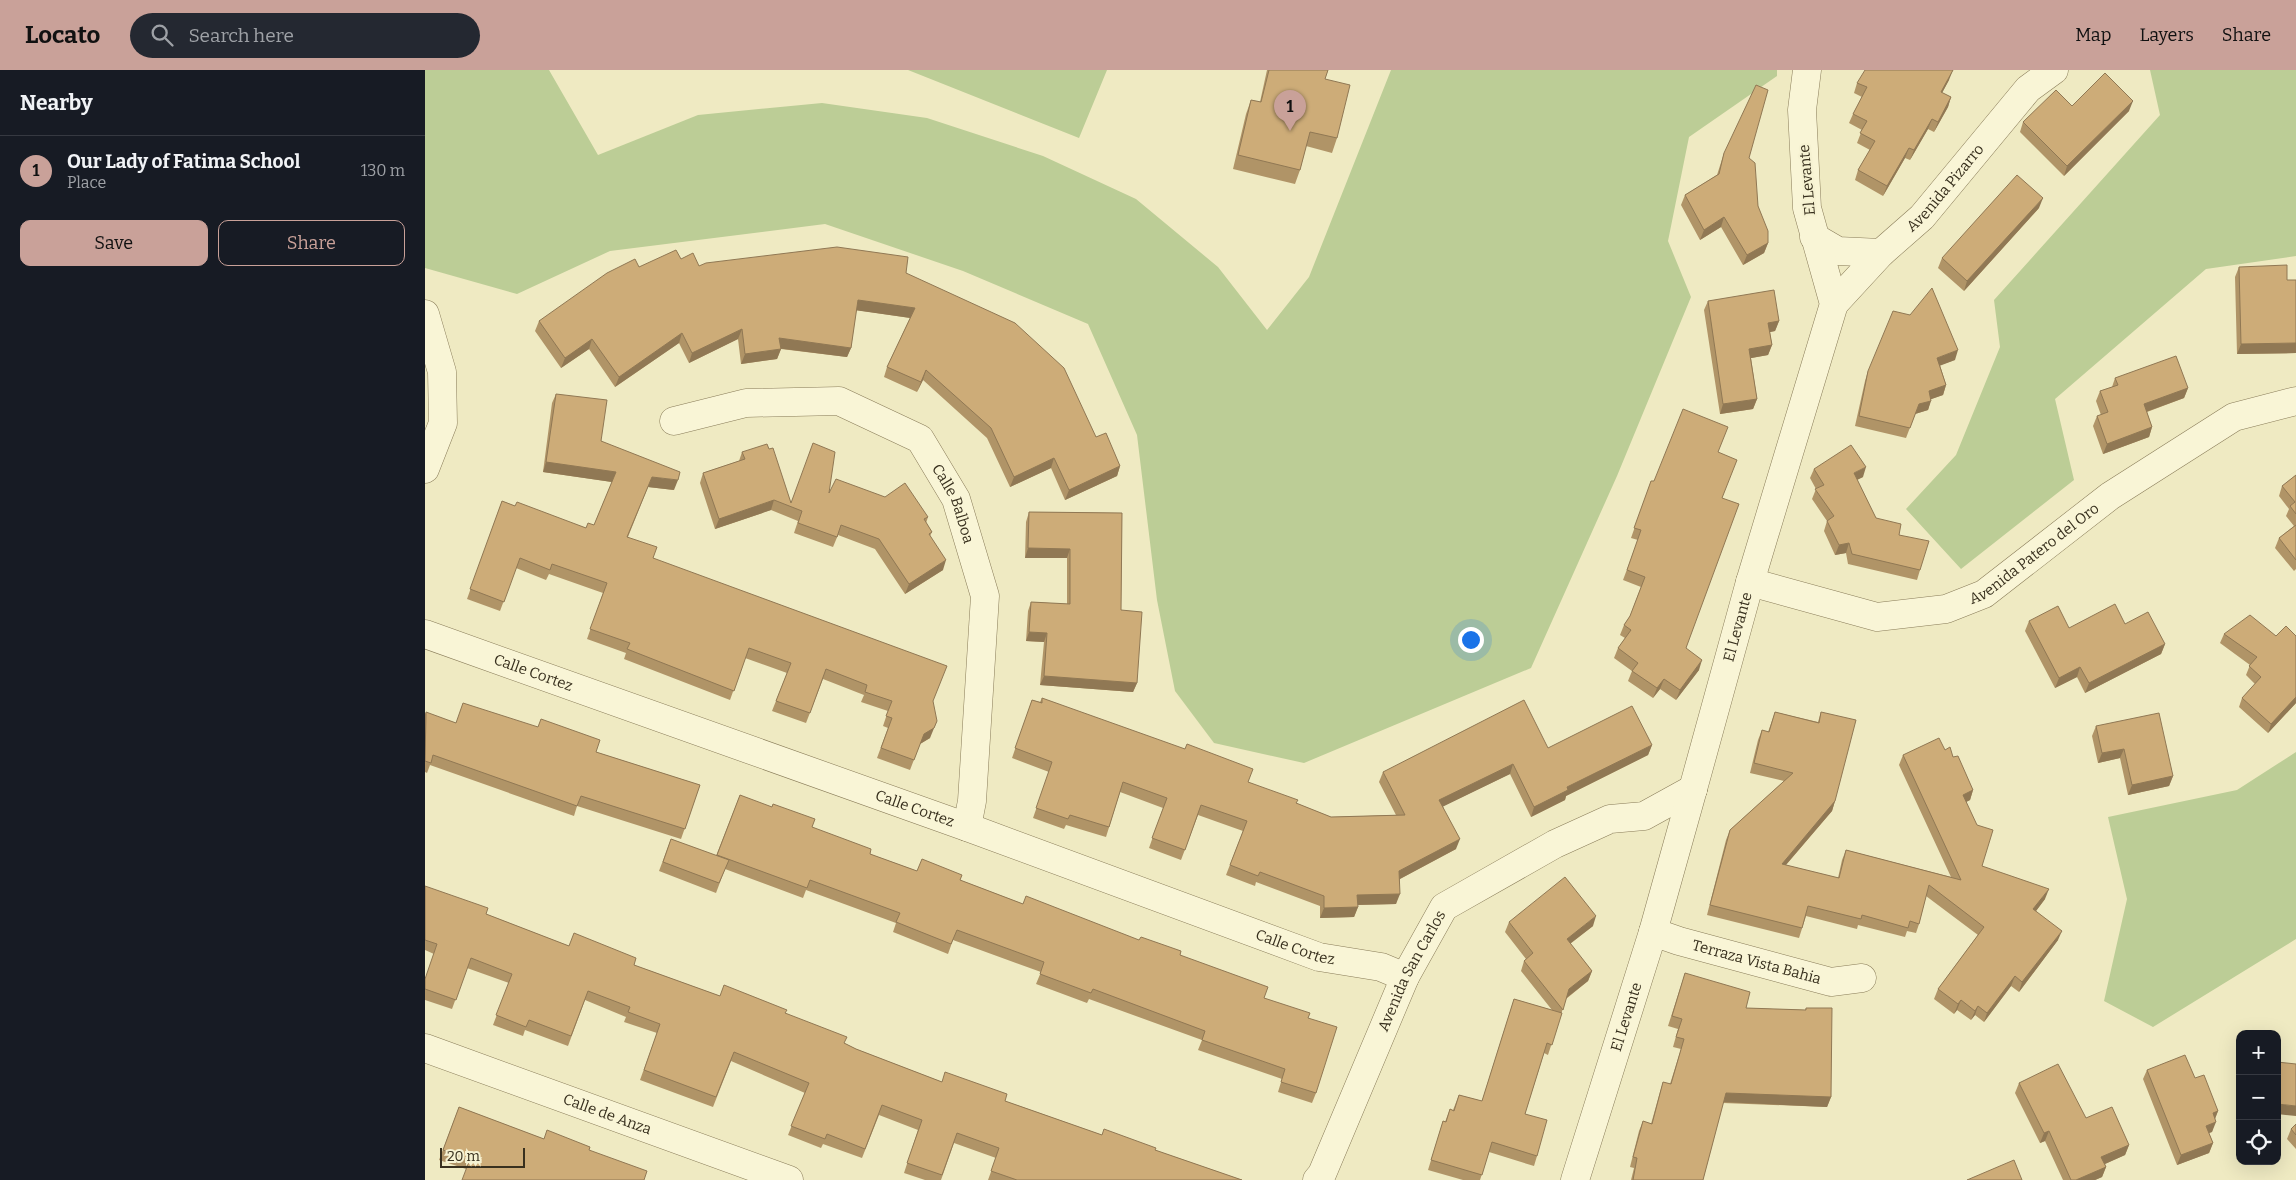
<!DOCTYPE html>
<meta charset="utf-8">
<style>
:root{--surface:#171b24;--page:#242831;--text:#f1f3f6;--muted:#9ea1a6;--line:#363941;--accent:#c9a199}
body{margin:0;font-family:Bitter,serif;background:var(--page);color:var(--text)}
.controls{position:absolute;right:15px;bottom:15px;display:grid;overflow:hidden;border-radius:10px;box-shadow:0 5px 20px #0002}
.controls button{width:45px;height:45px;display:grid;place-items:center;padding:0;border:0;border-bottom:1px solid var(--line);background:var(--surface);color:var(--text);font:25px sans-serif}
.scale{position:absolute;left:15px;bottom:12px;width:85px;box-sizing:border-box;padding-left:5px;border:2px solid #38301e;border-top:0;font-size:14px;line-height:18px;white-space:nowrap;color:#38301e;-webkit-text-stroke:4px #f6f2d2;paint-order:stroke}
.you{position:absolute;left:1045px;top:569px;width:18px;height:18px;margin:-12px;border:4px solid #fff;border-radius:50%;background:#1a73e8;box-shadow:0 0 0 8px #1a73e833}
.badge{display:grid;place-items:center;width:32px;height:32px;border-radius:50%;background:var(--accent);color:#111;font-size:16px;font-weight:700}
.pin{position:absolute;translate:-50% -41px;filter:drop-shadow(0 1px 2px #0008)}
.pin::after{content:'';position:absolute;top:26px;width:18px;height:15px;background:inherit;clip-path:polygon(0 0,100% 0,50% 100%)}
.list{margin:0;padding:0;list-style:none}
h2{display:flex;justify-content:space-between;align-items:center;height:65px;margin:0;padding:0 20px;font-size:21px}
h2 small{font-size:16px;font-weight:400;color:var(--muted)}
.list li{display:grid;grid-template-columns:32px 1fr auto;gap:15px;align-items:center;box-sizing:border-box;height:70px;padding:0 20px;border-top:1px solid var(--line)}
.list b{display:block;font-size:19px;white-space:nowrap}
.list p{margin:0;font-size:16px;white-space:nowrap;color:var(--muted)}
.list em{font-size:16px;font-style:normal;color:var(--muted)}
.actions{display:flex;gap:10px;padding:15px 20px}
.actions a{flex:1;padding:11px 0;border:1px solid var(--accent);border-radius:10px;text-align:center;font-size:18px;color:var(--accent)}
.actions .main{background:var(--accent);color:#111}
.icon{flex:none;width:28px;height:28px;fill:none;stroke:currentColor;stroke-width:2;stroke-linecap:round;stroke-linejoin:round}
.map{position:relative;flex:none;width:1871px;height:1110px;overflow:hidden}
header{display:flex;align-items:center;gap:30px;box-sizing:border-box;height:70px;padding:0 25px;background:var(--accent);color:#111}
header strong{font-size:24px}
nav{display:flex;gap:28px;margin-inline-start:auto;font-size:18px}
.search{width:350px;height:45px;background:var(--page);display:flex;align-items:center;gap:12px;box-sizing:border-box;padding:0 18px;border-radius:28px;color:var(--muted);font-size:19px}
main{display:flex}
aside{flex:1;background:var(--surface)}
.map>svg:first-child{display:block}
</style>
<header>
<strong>Locato</strong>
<div class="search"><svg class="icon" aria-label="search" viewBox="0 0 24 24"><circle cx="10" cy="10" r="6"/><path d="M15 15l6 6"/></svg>Search here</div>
<nav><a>Map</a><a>Layers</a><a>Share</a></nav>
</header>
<main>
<aside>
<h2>Nearby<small></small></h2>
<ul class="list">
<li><span class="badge">1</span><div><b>Our Lady of Fatima School</b><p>Place</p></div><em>130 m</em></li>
</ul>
<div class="actions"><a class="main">Save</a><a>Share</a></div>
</aside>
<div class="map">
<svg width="1871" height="1110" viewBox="0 0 1871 1110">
<rect width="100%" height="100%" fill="#efeac2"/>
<!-- grass -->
<path fill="#bccd96" d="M0,0H124L173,85L273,45L397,33L502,48L618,86L711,129L793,197L842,260L884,207L966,0H1352V6L1264,67L1243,171L1266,227L1192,406L1106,598L879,693L789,673L750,621L732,530L712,365L663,254L538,201L400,154L185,181L92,224L0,198Z
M483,0H682L654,68Z
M1725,0H1871V186L1781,199L1630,329L1649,410L1536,499L1481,439L1531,385L1575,277L1569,230L1735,45Z
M1871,682V869L1728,957L1679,931L1702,829L1683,747L1812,720Z"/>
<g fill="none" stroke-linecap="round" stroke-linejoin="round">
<defs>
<g id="minor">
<path id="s1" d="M249,351L321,333L414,331L495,369L531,429L560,526L547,731L542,757"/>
<path id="s2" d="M1325,512L1452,547L1521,539L1559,524L1685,426L1809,347L1871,331"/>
<path id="s3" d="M0,564L542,757L894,887L956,897L980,907"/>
<path id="s4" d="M1228,862L1254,871L1406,912L1437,908"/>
<path id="s5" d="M0,978L364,1110"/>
<path id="s6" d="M892,1110L897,1104L980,907L1019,837L1130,774L1185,749L1219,746L1268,719"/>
<path id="s7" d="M1150,1110L1228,862L1268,719"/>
</g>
<g id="tertiary">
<path d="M1389,167L1413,181L1456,183"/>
<path id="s8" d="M1409,234L1456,183L1497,147L1603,19L1629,0"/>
<path d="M0,244L17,302L18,353L0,399"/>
<path id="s9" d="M1268,719L1325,512L1409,234L1382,138L1377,40L1382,0"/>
</g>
</defs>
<!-- minor casing -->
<use href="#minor" stroke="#897c59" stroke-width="29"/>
<!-- tertiary casing -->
<use href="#tertiary" stroke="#897c59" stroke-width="29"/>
<!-- minor -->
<use href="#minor" stroke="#f9f5d6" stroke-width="28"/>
<!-- tertiary -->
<use href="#tertiary" stroke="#f9f5d6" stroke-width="28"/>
</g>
<!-- wall -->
<path fill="#b09467" d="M842,0H903L900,9L912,68L907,83L881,76L875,100L870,114L808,99L821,44L826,30L835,32Z
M1524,10L1517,23L1526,27L1523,37L1509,62L1503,59L1485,90L1480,88L1458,126L1430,110L1433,100L1445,80L1432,73L1437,60L1424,53L1428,44L1437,27L1429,23L1432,13Z
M1647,36L1704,41L1639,106L1595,62L1598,52Z
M1299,83L1324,88L1333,136L1343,173L1339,183L1318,195L1296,157L1275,170L1256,135L1260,125L1292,105Z
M1614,138L1539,221L1513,198L1517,188Z
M256,189L274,196L481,203L671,367L695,396L692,406L640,430L626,398L585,417L562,368L498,310L492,322L459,307L462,297L485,248L431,240L426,278L422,287L356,279L352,289L316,294L313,269L264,293L254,273L190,317L164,279L136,298L110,261L114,251L214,197Z
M1814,197L1862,210H1871V283L1812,284L1810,207Z
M1283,231L1354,251L1350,261L1345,262L1347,275L1343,285L1326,288L1332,329L1328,339L1295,344L1279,240Z
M1530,290L1515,295L1521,315L1518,325L1506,329L1503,340L1490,344L1481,368L1430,356L1440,311L1443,301Z
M1690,308L1763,318L1759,328L1722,342L1727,357L1724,367L1678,384L1668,356L1672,346L1676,345L1671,331L1675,321L1687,317Z
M131,324L176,371L249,420L223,417L203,467L228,488L508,631L505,668L495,674L485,700L452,688L463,658L458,656L463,641L436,632L439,625L398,609L381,653L347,641L362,603L320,588L305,630L199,589L201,583L162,569L178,523L124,504L121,510L91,498L75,541L42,529L77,431L90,436L161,458L169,455L187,412L118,402L127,333Z
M344,379L366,433L404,423L503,447L501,453L507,462L505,466L518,500L480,524L450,479L413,465L408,477L369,463L373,451L346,440L290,459L275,413L278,403L314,391L317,382Z
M1293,382L1297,428L1261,578L1274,600L1251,630L1235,619L1228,628L1203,611L1207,601L1189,588L1193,578L1200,568L1195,565L1199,555L1205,546L1216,517L1198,510L1213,470L1206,468L1226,411H1229Z
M1389,399L1438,407L1432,410L1451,448L1474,465L1495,500L1492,510L1423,494L1421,483L1410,485L1399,461L1402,451L1387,429L1391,419L1385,408Z
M1871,405V499L1869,501L1850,478L1854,468L1869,456L1861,446L1864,439L1854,426L1857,416Z
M604,442L697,443L696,540L712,613L708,622L615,615L619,572L601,571L603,541L606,532L642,534V488H600L601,452Z
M1604,551L1644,558L1740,574L1736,584L1660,623L1652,607L1630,618L1600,561Z
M1799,564L1851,566L1871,633L1843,663L1814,637L1817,628L1830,614L1821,605L1825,595L1795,573Z
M617,628L823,712L871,733L906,747L971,745L954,712L958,702L1123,678L1227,675L1223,685L1141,726L1140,730L1106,747L1085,704L1018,736L1031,779L975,809L971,834L932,835L933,837L929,847L895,848V836L831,812L830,816L801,805L818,761L773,745L756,790L724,778L738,738L695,722L681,767L641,755L639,759L608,748L624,702L587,688L607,630L615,632Z
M1350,642L1393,652L1396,642L1410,731L1407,741L1361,795L1413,808L1417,790L1421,780L1526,807L1474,695L1478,685L1520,680L1528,687L1548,720L1545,730L1541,732L1557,796L1620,829L1611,841L1633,870L1594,922L1586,916L1559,952L1550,945L1546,950L1532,940L1529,944L1509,929L1513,919L1553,865L1501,826L1494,854L1491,863L1482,861L1480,867L1433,855L1432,859L1381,846L1374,868L1282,845L1301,770L1305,760L1359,711L1325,703L1333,670L1337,660L1343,662Z
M0,643L31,653L171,682L275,715L256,769L152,736L149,746L5,695L2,703L0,702Z
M1671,656L1748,706L1744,716L1703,725L1695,688L1673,693L1667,666Z
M315,725L445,784L492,801L535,810L598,834L755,885L839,928L883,948L891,1023L887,1033L853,1022L857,1009L773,980L777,970L664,929L662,933L611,914L616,902L528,870L523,884L468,862L471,853L381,820L378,828L300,799L291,823L234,801L246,769L291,786Z
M0,816L61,844L144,876L209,895L295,926L360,943L431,979L517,1012L580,1031L677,1065L730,1080L817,1110H563L571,1088L529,1073L516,1110H500L479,1103L493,1060L454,1045L437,1088L398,1074L396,1078L363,1065L380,1023L306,991L288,1037L215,1010L232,963L199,952L201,947L160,930L143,976L100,960L98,966L68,955L84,913L42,898L27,939L0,930V909L9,884L0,880Z
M1084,852L1168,856L1145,874L1167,901L1163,911L1141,929L1123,985L1119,983L1100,1044L1112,1086L1109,1096L1064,1082L1055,1110H1038L1003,1100L1018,1051L1020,1052L1025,1039L1028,1040L1034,1025L1057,1031L1089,929L1127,940L1096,901L1099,891L1101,889L1080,862Z
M1260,903L1321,938L1380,940L1381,938L1406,1027L1402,1037L1298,1033L1278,1110H1206L1209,1098L1205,1097L1214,1061L1218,1051L1226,1054L1235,1022L1238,1012L1245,1014L1256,979L1248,977L1253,959L1243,956Z
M1722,1000L1770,1008L1793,1041L1790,1049L1787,1062L1784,1063L1788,1073L1784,1083L1752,1095L1718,1009Z
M1594,1013L1661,1048L1704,1075L1700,1085L1680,1094L1681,1097L1677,1107L1670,1110H1638L1620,1071L1615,1073L1590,1023Z
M34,1037L119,1069L164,1080L41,1099L14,1090Z
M1871,1054V1079L1862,1069L1866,1059Z"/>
<!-- shaded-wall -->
<path fill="#907854" d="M1528,0L1524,10L1512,32L1516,22Z
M1526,27L1523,37L1509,62L1513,52Z
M1708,31L1704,41L1639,106L1642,96Z
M1507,49L1503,59L1485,90L1489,80Z
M1484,78L1480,88L1458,126L1462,116Z
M1618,128L1614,138L1539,221L1542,211Z
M1299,147L1296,157L1275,170L1279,160Z
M1343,173L1339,183L1318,195L1322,185Z
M433,230L490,238L486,248L429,240Z
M1354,251L1350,261L1340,263L1343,253Z
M317,259L313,269L264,293L267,283Z
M257,263L254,273L190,317L194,307Z
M354,268L426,278L422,287L351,278Z
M167,269L164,279L136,298L140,288Z
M1871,273V283L1812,284L1816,274Z
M1347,275L1343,285L1321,289L1324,279Z
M356,279L352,289L316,294L320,284Z
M1533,280L1530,290L1509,298L1512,288Z
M501,300L498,310L492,322L496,312Z
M1521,315L1518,325L1501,331L1504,321Z
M1763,318L1759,328L1715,344L1719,334Z
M1332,329L1328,339L1295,344L1298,334Z
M1506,331L1503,340L1490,344L1481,368L1494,334Z
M1727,357L1724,367L1678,384L1682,374Z
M629,388L626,398L585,417L589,407Z
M121,392L191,402L187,412L118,402Z
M695,396L692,406L640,430L644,420Z
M1441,397L1438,407L1425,413L1429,403Z
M227,407L253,410L249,420L223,417L199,477Z
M349,430L346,440L290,459L294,449Z
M1424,473L1421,483L1410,485L1414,475Z
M603,478L645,479L642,488H600Z
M521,490L518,500L480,524L484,514Z
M604,562L622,563L619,572L601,571Z
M1740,574L1736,584L1660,623L1664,613Z
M1277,590L1274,600L1251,630L1255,620Z
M1655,597L1652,607L1630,618L1634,608Z
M619,606L712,613L708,622L615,615Z
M1239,609L1235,619L1228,628L1232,618Z
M1871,627V633L1843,663L1846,654Z
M512,651L505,668L495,674L499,664Z
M1227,675L1223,685L1141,726L1140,730L1106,747L1109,737L1142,717Z
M1699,679L1695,688L1673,693L1677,683Z
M1088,694L1085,704L1011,740L1014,730Z
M1748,706L1744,716L1703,725L1707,715Z
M1548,720L1545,730L1535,735L1538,725Z
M1410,731L1407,741L1353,804L1357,794Z
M1035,769L1031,779L971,811L974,801Z
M1624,819L1620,829L1605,849L1608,839Z
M975,824L971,834L929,835L932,825Z
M933,837L929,847L895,848L899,838Z
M1171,846L1168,856L1138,879L1142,869Z
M1637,861L1633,870L1594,922L1597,912Z
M1167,901L1163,911L1140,929L1144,919Z
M1590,906L1586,916L1559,952L1562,943Z
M1536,930L1532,940L1529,944L1533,934Z
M1553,936L1550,945L1546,950L1550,941Z
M1301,1023L1406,1027L1402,1037L1297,1032Z
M1852,1034L1871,1036V1046L1852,1044Z
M1793,1041L1789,1051L1788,1043Z
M1791,1052L1787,1062L1777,1065L1781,1056Z
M1624,1061L1620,1071L1615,1073L1619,1063Z
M1788,1073L1784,1083L1752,1095L1756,1085Z
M1704,1075L1700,1085L1673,1097L1676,1087Z
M1681,1097L1677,1107L1670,1110H1651Z"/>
<!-- building -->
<path fill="#cdac78" stroke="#907854" d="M844,0H903L900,9L925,15L912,68L885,62L875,100L813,85L826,30L836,32Z
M1440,0H1528L1516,22L1526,27L1513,52L1507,49L1489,80L1484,78L1462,116L1433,100L1450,71L1435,63L1442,51L1428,44L1442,17L1432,13Z
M1680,3L1708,31L1642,96L1598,52L1631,20L1647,36Z
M1331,15L1343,20L1324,88L1330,93L1333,136L1343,161V173L1322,185L1299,147L1279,160L1260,125L1294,104L1299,83Z
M1592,105L1618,128L1542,211L1517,188Z
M412,177L483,187L481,203L590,253L639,298L671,367L681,363L695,396L644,420L629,388L589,407L566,358L501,300L496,312L462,297L490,238L433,230L426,278L354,268L356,279L320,284L317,259L267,283L257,263L194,307L167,269L140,288L114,251L182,203L210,189L214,197L251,180L256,189L268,183L274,196L281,193Z
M1862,195V210H1871V273L1816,274L1814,197Z
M1507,218L1533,280L1512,288L1521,315L1504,321L1506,331L1494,334L1485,358L1434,346L1443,301L1468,241L1485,245Z
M1349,220L1354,251L1343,253L1347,275L1324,279L1332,329L1298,334L1283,231Z
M1751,286L1763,318L1719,334L1727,357L1682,374L1672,346L1683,342L1675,321L1693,315L1690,308Z
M131,324L182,330L176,371L255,402L253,410L227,407L202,467L232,477L228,488L522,596L508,631L512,651L509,658L499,664L489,690L456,678L467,648L461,646L467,631L440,622L442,615L401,599L385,643L351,631L366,593L324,578L309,621L202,579L205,573L165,559L182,513L127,494L125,500L95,488L79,532L45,519L77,431L90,436L92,432L161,458L163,453L169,455L191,402L121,392Z
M1258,339L1303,357L1293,382L1312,390L1297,428L1314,434L1261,578L1277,590L1255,620L1239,609L1232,618L1207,601L1213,593L1193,578L1206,560L1199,555L1205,546L1220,507L1202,500L1216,460L1209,458L1226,411H1229Z
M388,373L410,382L404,423L411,409L460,427L480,413L503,447L499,449L507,462L504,464L521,490L484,514L454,469L416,455L412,467L373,453L377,441L349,430L294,449L278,403L320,389L317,382L342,374L344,379L348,378L366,433Z
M1426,375L1441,397L1429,403L1451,448L1476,454L1474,465L1504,471L1495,500L1427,484L1424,473L1414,475L1402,451L1409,446L1390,419L1399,415L1389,399Z
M1871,405V444L1865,436L1870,432L1857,416Z
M604,442L697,443L696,540L717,542L712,613L619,606L622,563L604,562L606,532L645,534V479L603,478Z
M1871,455V490L1854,468Z
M1690,534L1700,554L1723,542L1740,574L1664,613L1655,597L1634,608L1604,551L1633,536L1644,558Z
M1825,545L1851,566L1861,556L1871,566V627L1846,654L1817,628L1836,607L1824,596L1832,587L1799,564Z
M617,628L760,679L762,674L828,699L823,712L873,730L871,733L906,747L980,745L958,702L1099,630L1123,678L1207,636L1227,675L1142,717L1143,720L1109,737L1088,694L1014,730L1035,769L974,801L975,824L932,825L933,837L899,838V826L835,802L833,806L805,795L822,751L776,735L760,780L727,768L742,728L698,712L684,757L645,745L643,749L611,738L627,692L590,678L607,630L617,633Z
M38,633L113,657L116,649L175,670L171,682L275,715L260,759L156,726L152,736L8,685L6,693L0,691L1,642L31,653Z
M1350,642L1394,653L1396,642L1431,650L1410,731L1357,794L1414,808L1421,780L1536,810L1478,685L1514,668L1520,680L1525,677L1528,687L1533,686L1548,720L1538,725L1552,755L1568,760L1557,796L1624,819L1608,839L1637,861L1597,912L1590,906L1562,943L1553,936L1550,941L1536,930L1533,934L1513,919L1559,857L1504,815L1494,854L1485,851L1483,858L1437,845L1436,849L1383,836L1377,858L1285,835L1305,760L1368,703L1329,693L1337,660L1344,662Z
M1734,643L1748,706L1707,715L1699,679L1677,683L1671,656Z
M315,725L347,737L348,734L390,749L387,757L446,779L445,784L492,801L497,789L537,805L535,810L598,834L601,826L714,870L716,867L756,881L755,885L843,917L839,928L885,943L883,948L912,957L891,1023L856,1012L860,999L777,970L780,961L668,919L666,923L615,904L619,892L532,860L526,874L471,852L475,843L385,810L382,818L292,785Z
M246,769L304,790L294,813L238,792Z
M1140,807L1171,846L1142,869L1167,901L1144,919L1138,940L1099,891L1108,883L1084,852Z
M0,816L63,838L61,844L144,876L149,863L211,888L209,895L295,926L299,915L362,940L360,943L422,967L419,973L431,979L517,1012L520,1002L582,1024L580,1031L677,1065L679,1059L731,1078L730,1080L817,1110H592L566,1101L574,1078L532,1063L517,1105L482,1093L497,1050L457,1035L440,1079L402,1064L400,1069L366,1056L384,1013L309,982L291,1027L219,1000L235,954L203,942L205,937L163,921L146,966L104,950L101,957L71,945L87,904L46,888L31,930L0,919V909L12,874L0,870Z
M1260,903L1325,922L1321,938L1381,940V938H1407L1406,1027L1301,1023L1278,1110H1208L1212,1088L1208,1087L1218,1051L1227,1054L1238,1012L1246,1014L1259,969L1251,967L1257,949L1247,946Z
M1089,929L1137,943L1127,975L1122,973L1100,1044L1122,1050L1112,1086L1067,1072L1057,1105L1006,1090L1018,1051L1021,1052L1025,1039L1029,1041L1034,1025L1057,1031Z
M1760,985L1770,1008L1779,1005L1793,1041L1788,1043L1791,1052L1781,1056L1788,1073L1756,1085L1722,1000Z
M1852,992L1871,994V1036L1852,1034Z
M1633,994L1661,1048L1687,1037L1704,1075L1676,1087L1681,1097L1651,1110H1646L1624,1061L1619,1063L1594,1013Z
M34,1037L119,1069L122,1060L165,1077L164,1080L222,1101L219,1110H37L45,1089L18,1080Z
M1871,1054V1065L1866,1059Z
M1589,1090L1597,1110H1542Z"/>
<g text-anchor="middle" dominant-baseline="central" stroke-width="4.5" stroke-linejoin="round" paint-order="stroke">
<!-- street labels -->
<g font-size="15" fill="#38301e" stroke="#f6f2d2">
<text transform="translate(1382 110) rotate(-95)">El Levante</text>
<text stroke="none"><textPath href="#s8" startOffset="161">Avenida Pizarro</textPath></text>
<text stroke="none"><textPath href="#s1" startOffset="330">Calle Balboa</textPath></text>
<text stroke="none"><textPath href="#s2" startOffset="306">Avenida Patero del Oro</textPath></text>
<text stroke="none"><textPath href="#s9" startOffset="168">El Levante</textPath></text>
<text stroke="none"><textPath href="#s3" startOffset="115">Calle Cortez</textPath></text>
<text stroke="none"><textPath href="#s3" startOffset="520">Calle Cortez</textPath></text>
<text stroke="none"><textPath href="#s3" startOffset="925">Calle Cortez</textPath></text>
<text stroke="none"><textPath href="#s4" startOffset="108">Terraza Vista Bahia</textPath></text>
<text stroke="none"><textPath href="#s6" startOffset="230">Avenida San Carlos</textPath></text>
<text stroke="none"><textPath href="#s7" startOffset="171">El Levante</textPath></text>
<text stroke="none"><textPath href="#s5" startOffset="194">Calle de Anza</textPath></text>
</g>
</g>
</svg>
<div class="controls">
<button>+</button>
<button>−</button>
<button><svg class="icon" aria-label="locate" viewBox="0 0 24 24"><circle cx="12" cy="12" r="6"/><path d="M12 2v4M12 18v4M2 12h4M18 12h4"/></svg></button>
</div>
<div class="scale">20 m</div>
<div class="you"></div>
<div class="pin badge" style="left:865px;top:61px">1</div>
</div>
</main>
